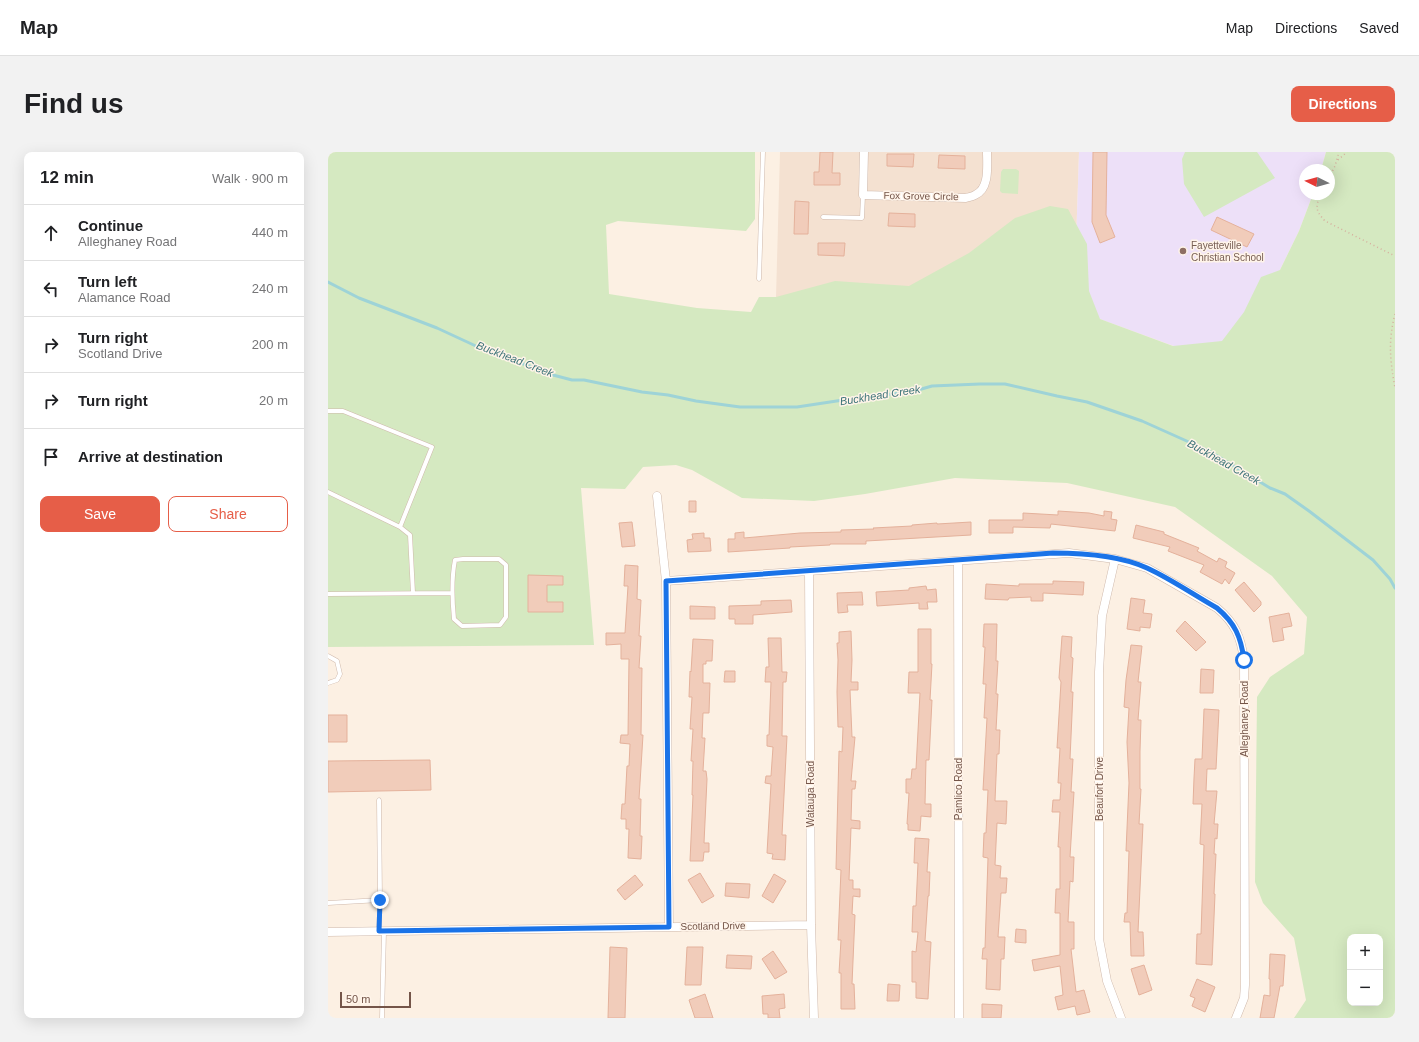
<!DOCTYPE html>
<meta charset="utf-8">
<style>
:root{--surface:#fff;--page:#f2f2f2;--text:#202124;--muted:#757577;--line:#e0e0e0;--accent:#e65e48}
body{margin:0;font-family:Helvetica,sans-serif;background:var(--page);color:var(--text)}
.controls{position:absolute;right:12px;bottom:12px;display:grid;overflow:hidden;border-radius:8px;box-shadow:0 4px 16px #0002}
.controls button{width:36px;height:36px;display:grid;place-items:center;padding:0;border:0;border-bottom:1px solid var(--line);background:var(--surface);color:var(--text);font:20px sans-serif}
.compass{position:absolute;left:971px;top:12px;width:36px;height:36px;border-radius:50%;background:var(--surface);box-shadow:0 4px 16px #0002;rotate:275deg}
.scale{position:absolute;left:12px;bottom:10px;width:71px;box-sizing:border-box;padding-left:4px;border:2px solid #745549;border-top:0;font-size:11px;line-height:14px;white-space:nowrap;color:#745549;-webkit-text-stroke:3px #fff4e9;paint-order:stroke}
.stop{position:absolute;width:12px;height:12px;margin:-9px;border:3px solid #1a73e8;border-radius:50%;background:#fff}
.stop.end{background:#1a73e8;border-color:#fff;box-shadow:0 1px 4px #0008}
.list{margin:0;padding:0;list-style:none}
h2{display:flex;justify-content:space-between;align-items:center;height:52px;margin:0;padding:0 16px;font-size:17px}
h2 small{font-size:13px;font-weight:400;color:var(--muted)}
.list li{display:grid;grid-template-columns:26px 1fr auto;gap:12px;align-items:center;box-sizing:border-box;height:56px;padding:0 16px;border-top:1px solid var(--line)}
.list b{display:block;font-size:15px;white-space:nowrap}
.list p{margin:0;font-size:13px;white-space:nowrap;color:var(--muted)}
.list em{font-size:13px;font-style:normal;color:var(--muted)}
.actions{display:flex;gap:8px;padding:12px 16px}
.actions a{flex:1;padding:9px 0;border:1px solid var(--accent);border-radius:8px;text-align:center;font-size:14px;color:var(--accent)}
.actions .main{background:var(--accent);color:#fff}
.icon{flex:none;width:22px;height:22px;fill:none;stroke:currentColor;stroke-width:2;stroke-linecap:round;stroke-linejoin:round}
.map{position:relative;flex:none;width:1067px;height:866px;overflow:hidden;border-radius:8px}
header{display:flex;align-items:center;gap:24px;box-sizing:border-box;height:56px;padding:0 20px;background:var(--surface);border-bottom:1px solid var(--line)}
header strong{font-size:19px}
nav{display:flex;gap:22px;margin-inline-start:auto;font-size:14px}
.intro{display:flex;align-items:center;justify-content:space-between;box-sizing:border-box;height:96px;padding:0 24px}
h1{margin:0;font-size:28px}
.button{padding:10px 18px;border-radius:8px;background:var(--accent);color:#fff;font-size:14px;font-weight:700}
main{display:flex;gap:24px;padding:0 24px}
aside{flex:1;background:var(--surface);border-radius:8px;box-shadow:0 4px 16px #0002}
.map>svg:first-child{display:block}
</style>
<header>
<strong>Map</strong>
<nav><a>Map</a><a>Directions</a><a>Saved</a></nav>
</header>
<div class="intro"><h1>Find us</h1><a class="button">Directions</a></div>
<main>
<aside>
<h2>12 min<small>Walk · 900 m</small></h2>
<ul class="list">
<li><svg class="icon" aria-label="ahead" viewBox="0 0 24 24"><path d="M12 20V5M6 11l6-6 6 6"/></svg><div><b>Continue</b><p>Alleghaney Road</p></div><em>440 m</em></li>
<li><svg class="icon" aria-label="left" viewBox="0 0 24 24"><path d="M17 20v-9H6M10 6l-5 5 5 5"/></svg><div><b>Turn left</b><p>Alamance Road</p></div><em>240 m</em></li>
<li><svg class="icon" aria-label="right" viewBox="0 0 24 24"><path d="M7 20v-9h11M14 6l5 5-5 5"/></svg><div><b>Turn right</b><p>Scotland Drive</p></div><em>200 m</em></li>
<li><svg class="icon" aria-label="right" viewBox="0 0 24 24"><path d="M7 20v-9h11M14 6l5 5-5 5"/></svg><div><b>Turn right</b></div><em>20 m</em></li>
<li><svg class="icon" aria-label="arrive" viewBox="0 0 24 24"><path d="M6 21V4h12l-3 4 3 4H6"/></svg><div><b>Arrive at destination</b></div></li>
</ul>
<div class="actions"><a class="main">Save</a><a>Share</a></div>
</aside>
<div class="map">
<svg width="1067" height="866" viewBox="0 0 1067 866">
<rect width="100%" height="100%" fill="#fcf0e3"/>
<!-- residential -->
<path fill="#f4e1d1" d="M452,0H751L746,153L448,145Z"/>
<!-- education -->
<path fill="#ede0f8" d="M751,0H998L993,18H977V42H985L971,79L948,126L895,212L739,155L746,153Z"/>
<!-- green -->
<path fill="#d5e9c1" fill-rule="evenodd" d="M0,0H427V67L418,79L290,69L278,73L281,142L369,156L423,160L431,145H448L507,129L581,134L641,101L687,66L722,54L740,57L759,92L761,139L772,167L845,194L894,189L916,160L933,125L952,118L971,79L985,42H1001V18H993L998,0H1067V864L1065,866H966L978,848L966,786L935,751L927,730L929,545L942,525L976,502L979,465L944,424L847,355L739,331L627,326L537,342L486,349L414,346L364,318L348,313L315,315L297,337L253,336L266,493L0,495ZM1022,785H1052V851H1022Z
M857,0H929L947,26L876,65L856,32L854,7Z
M675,17H688L691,19L690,42L674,41L672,39L673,20Z"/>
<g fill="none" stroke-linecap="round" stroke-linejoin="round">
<!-- stream -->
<path stroke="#9ed3d7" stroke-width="3" d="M0,130L31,146L109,176L150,195L225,223L244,228H256L314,240L340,243L368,249L412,255H469L535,245L583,240L604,234L652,232H677L729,244L759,250L814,269L881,299L942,336L957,342L964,347L981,359L1045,408L1062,427L1067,436"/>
</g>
<!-- building -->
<path fill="#f1ccba" stroke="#e4b19b" d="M492,0H505L504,21H512V33H486V20H491Z
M765,0H779L778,63L787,85L772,91L764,70Z
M559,2H586L585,15L559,14Z
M611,3L637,4V17L610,16Z
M467,49L481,50L480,82H466Z
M561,61L587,62V75L560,74Z
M889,65L926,82L919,95L883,78Z
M490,91H517L516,104L490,103Z
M361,349H368V360H361Z
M730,359L761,361L776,364V359L784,360L783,367L789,368L787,379L723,372L722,376L685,375V381H661V368H695V361L730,363Z
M304,370L307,394L294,395L291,371Z
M643,370V383L538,389V392H502V393L462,395V396L400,400V387H407V381L416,380V386L472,381L513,380V378L546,377L545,376L584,374V373L609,371V372Z
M808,373L836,380V382L871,396L869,399L889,410L891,406L899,410L897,415L907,421L901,432L897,427L894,432L872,420L876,413L840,399L842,395L805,386Z
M376,381V386H382L383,399L360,400L359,388L365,387L364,382Z
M297,413L310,414L309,447L313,448L311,484H313L311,516H314L313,583H315L311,647H313L312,684H314L313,707L300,706L301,677H298V667H293L294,652H297L299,614H301L302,592L292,591L293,583H300L301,507H293V492L278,493V481H297L300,434H296Z
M200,423L235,424V433H219V450H235V460H200Z
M725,429L756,430L755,443L715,441V449H703V445L681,446L680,448L657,447L658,432L691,434V432H725Z
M916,430L933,450V453L926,460L907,438Z
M598,434L599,438L608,437L609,450H599L600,457H591V451L549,454L548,440L581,438V436Z
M534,440L535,453H519L520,460L510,461L509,441Z
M803,446L817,448L815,461L824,462L822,476L812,475V479L799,477Z
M463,448L464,460L425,463V472H407V467H401V454L433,453V449Z
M362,454L387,455V467H362Z
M961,461L964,474L954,476L956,488L945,490L941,465Z
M857,469L878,490L868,499L848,479Z
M656,472H669L668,509H670L668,542H670L668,578H672L671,602H669L667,649H679L678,672L669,671L667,713L673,714L672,726H679L678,741H673L670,785H677L676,807H673L672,838L658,837L659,807H654L655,796H657L660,706L655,705L656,681H658L660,638H655L659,566H656L658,532H655L657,495H655Z
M590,477H603V512H604L602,548H604L601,608H598L597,652H603V665L593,664L592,679L580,678V672H579L581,641H578V627H583L584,617H588L592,541H580L581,520H590Z
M523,479L524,508L523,530H530V538H522L524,585H527L523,629H528L527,637H524L523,668L532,669V677L523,676L521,728H525V737H532V745L525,744L524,762L527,763L524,832H526L527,857H513V821H511L513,788H510L513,718L508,717L511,599L514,600L515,575H510L509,540L510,508L509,491H511V480Z
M734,484L744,485L743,505L745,506L743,540H745L742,607H745L743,640H746L742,705H746L745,730L742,729L740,770H746V797H743L748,840L756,838L762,860L749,863L747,854L730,858L727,845L735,843L732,814L706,819L704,808L732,803V761H727L728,737H732V695H730L732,660H724L725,648H732L733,631H730L732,596H729L733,530L731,526Z
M440,486H453L454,520H459L458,530H455L454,584H459L454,683H458L457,708L444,707L445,702L439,701L443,632L437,631L438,624H443L445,595L439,594V583H441L443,530H437L438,515H441Z
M365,487L385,488L384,509H378V512H375V531H382L381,561H375L374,586H377L375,619H378L379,627L376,691H381V700H376L375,709H362L365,643H364L365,609H363L365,577H362L364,545H361L362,519L363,520Z
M803,493L814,494L810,530H813L810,568H813L812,599V637H813L811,672H815L810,780H815L816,804H803L802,770H796L797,761H799L801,699H798L801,631L799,590L801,556L796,555L798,528Z
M873,517L886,518L885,541H872Z
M397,519H407V530H396Z
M876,557L891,558L888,617H879L878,639H889L886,672H890L889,687L887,686L886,702H888L886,742H887L884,813L868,812L869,782H873L876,693L872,692L874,652H865L866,626L867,607H874Z
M0,563H19V590H0Z
M102,608L103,638L0,640V609Z
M587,686L601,687L599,720H602L601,744H600L597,789L603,790L600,847L588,846V830H584V799L588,800L590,780H584L585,754H588L590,711H586Z
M372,721L386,744L374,751L360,728Z
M446,722L458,729L445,751L434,744Z
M307,723L315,733L297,748L289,738Z
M398,731L422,732L421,746L397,744Z
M688,777L698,778V791L687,790Z
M282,795L299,796L297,866H280Z
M359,795H375L373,833H357Z
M445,799L459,820L447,827L434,807Z
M942,802L957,803L955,834H952L946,866H932L936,843L942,844V827H941Z
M399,803L424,804L423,817L398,816Z
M816,813L824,838L811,843L803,817Z
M869,827L887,835L877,860L864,854L867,846L862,844Z
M560,832L572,833L571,849H559Z
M377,842L385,866H367L361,848Z
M456,842L457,856L451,857L452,866H440V862H435L434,844Z
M654,852L674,853L673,866H654Z"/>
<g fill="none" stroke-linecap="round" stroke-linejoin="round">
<defs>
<path id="service" d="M495,65L534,66L535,43
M431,127L435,0
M0,259H15L104,295L72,375L0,340
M72,375L82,383L85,441
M135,407H171L178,413V465L172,473L134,474L126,467C124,447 123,428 127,408Z
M0,442L123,441
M0,504L9,509L12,522L9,528L0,531
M51,648L52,748
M0,751L52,748L51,779
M54,866L56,779"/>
<path id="minor" d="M536,0L535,43L638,46C640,45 644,45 647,43C662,37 659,13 659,0
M329,344L338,429L341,775
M787,407L774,464L771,520V787L779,829L793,866
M630,409L631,866
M481,419L483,773L486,866
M338,429L741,401L787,407L819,416L889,456C907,471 913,485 916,508L917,833L916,846L908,866
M0,780L483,773"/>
</defs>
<!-- service casing -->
<use href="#service" stroke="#cfb9ac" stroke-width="5"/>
<!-- minor casing -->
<use href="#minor" stroke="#cfb9ac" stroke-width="9"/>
<!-- path -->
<path stroke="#d6af9e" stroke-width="1.5" stroke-dasharray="1 3" stroke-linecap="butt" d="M1010,8L1019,0
M1001,26L1007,14L1011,0
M992,42C988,56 987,58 997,69L1067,104
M1067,162C1060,189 1062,208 1067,236"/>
<!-- service -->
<use href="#service" stroke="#fff" stroke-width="4"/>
<!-- minor -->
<use href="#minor" stroke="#fff" stroke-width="8"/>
</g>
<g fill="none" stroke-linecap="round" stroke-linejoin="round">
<!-- route -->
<path stroke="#1a73e8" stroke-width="5" d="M52,748L51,779L341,775L338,429L725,401C756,401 791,403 819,416C843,427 866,443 889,456C907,471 913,485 916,508"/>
</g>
<!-- markers -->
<circle fill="#8d6e63" stroke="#fff4e9" stroke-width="1.5" cx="855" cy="99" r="4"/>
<g text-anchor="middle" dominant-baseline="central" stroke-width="3" stroke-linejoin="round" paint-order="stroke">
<!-- street labels -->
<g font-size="10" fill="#745549" stroke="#fff4e9">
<text transform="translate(593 44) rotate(1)">Fox Grove Circle</text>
<text transform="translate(916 567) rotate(-90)">Alleghaney Road</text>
<text transform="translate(630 637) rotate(-90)">Pamlico Road</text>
<text transform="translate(771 637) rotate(-90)">Beaufort Drive</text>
<text transform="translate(482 642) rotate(-90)">Watauga Road</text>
<text transform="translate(385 774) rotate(-1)">Scotland Drive</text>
</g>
<!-- education labels -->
<g font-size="10" fill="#785e54" stroke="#fff4e9" text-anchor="start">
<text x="863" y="93">Fayetteville<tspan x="863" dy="12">Christian School</tspan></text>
</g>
<!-- water labels -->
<g font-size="11" font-style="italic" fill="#3d7479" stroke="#fff4e9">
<text transform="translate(187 207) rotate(21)">Buckhead Creek</text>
<text transform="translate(552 243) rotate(-9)">Buckhead Creek</text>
<text transform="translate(896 310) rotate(29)">Buckhead Creek</text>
</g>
</g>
</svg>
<div class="controls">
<button>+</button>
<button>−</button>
</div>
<svg class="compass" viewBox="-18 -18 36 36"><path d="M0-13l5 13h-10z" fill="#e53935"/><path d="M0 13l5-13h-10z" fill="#757577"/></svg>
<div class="scale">50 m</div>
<div class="stop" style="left:916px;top:508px"></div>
<div class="stop end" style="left:52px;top:748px"></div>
</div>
</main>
